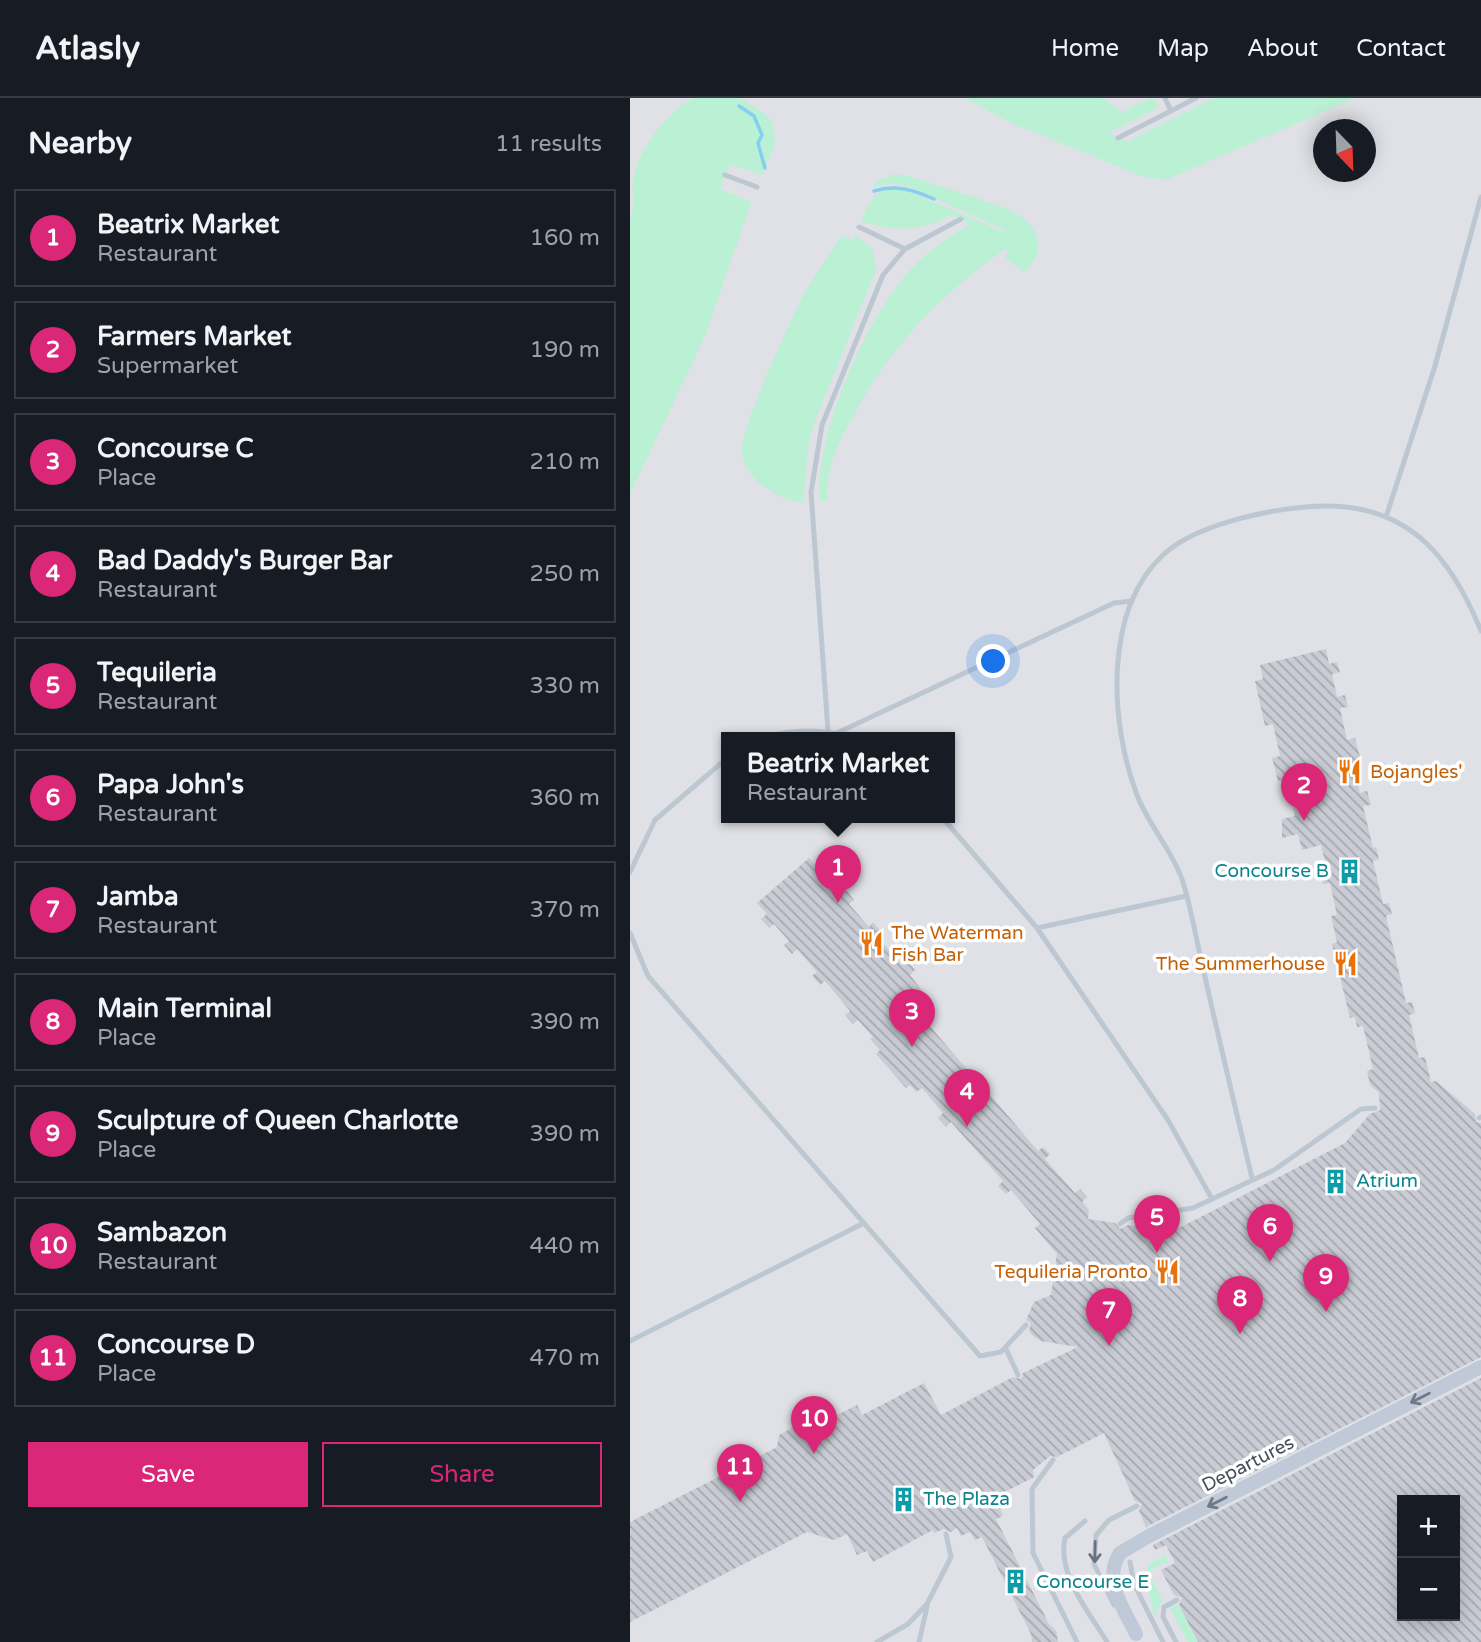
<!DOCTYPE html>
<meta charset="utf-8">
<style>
:root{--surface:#171b24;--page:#242831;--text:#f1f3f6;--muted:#9ea1a6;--line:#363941;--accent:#db2777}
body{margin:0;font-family:"Varela Round",sans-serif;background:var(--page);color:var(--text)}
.controls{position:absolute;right:21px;bottom:21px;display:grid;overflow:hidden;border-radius:0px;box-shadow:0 4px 18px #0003}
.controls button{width:63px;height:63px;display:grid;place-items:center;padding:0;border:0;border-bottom:2px solid var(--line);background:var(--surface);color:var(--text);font:35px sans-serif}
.compass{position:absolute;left:683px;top:21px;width:63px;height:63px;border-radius:50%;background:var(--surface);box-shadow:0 4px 18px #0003;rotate:157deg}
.you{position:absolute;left:364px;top:564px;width:24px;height:24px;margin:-18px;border:5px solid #fff;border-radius:50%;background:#1a73e8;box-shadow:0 0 0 10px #1a73e833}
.badge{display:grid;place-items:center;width:46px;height:46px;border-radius:50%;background:var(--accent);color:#fff;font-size:23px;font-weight:700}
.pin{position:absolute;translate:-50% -58px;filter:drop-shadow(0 2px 4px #0008)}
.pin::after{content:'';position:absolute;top:37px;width:24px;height:21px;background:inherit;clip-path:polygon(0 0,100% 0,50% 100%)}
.popup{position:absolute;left:91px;top:634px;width:234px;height:91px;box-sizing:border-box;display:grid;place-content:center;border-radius:0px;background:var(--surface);filter:drop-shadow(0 2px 5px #0005);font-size:23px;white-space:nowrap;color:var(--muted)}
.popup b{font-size:26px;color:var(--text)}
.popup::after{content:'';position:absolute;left:50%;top:100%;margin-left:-14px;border:14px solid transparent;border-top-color:var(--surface)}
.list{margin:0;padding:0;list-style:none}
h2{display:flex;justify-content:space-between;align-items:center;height:91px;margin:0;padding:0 28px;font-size:30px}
h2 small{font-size:23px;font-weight:400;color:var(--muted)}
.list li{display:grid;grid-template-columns:46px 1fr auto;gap:21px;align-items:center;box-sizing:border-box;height:98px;margin:0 14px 14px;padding:0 14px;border:2px solid var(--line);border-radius:0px}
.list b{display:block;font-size:26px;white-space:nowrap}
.list p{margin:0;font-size:23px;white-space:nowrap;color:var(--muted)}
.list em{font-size:23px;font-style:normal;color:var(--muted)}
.actions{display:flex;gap:14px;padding:21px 28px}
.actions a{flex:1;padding:16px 0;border:2px solid var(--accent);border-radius:0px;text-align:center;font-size:24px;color:var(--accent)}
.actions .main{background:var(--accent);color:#fff}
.map{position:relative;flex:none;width:851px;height:1544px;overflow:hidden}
header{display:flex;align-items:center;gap:42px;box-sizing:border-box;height:98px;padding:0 35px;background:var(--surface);border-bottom:2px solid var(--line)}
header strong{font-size:33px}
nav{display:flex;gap:38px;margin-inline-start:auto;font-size:24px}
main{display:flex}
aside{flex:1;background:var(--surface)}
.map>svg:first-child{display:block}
</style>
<header>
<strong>Atlasly</strong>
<nav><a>Home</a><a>Map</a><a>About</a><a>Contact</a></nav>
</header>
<main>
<aside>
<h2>Nearby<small>11 results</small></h2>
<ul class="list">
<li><span class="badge">1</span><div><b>Beatrix Market</b><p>Restaurant</p></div><em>160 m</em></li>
<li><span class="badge">2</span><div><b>Farmers Market</b><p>Supermarket</p></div><em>190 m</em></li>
<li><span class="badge">3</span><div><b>Concourse C</b><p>Place</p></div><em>210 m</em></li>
<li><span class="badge">4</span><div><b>Bad Daddy's Burger Bar</b><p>Restaurant</p></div><em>250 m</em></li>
<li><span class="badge">5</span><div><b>Tequileria</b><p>Restaurant</p></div><em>330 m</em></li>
<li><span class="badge">6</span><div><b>Papa John's</b><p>Restaurant</p></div><em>360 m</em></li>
<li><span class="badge">7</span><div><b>Jamba</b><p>Restaurant</p></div><em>370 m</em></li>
<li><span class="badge">8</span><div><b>Main Terminal</b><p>Place</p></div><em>390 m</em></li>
<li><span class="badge">9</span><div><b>Sculpture of Queen Charlotte</b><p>Place</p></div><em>390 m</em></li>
<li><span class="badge">10</span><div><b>Sambazon</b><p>Restaurant</p></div><em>440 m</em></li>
<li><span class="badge">11</span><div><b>Concourse D</b><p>Place</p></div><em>470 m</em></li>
</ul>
<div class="actions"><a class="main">Save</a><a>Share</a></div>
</aside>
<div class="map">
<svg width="851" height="1544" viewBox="0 0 851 1544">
<defs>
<pattern id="building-back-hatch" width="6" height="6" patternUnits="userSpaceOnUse" patternTransform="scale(1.75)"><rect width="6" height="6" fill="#c9ccd4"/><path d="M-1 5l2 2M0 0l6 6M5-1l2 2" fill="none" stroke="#a5a8af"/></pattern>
</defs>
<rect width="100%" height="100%" fill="#f1eeee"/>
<!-- airport -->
<path fill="#dfe1e6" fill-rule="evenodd" d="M0,0H851V1544H0ZM694,32H736V74H694ZM96,639H320V719H96ZM772,1402H825V1518H772Z"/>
<!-- green -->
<path fill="#baf0d4" d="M64,0H110L138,18L143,28L145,46L132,77L100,66L90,91L121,104L76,236L0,396V122C7,106 0,93 4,78C11,48 37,14 64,0Z
M335,0H473L492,14L521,0L528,3L526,11L478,35L497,44L584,0H725L536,82L514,79L381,25Z
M265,76L279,78C304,87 375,106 393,120C414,136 413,159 393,174L374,158L379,154L375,151C313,195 261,247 225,315C209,343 196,368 197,401L190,404C183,339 239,213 284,168C301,151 320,138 340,126L321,117C290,134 264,134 231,123C240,102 245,90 270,90L374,134L375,132L280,89L262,85L242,89L248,82Z
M225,137L243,151L246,172L186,320L179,342L173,405C147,400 114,383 112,353C110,331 163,216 176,192C187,174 200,156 211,138L223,142Z
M535,1457L540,1467L535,1464L518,1474L533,1503L528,1509L526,1521L514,1477L520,1465Z
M548,1506L568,1544H558L540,1510Z"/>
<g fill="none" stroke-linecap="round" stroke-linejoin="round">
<!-- stream -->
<path stroke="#85cfef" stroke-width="3.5" d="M109,8L124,18L132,37L128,45L135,70
M244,93C266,86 283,92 304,101"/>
</g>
<!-- building -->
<path fill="url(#building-back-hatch)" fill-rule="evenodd" d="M696,551L699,566L707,564L710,574L702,576L707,599L715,597L718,609L710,610L717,642L725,640L731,663L723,665L730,695L737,693L741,707L733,708L743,750L746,749L749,761L743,763L753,806L759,805L762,816L756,818L776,905L782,904L785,915L779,917L789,960L795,959L801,984L806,983L845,1016L846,1024L851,1025V1259L516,1429L509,1413L512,1406L505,1403L474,1335L427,1359L420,1358L403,1372L404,1379L365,1399L373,1418L366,1421L419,1526L426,1533L428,1544H402L401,1536L352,1439L345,1442L340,1434L331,1438L327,1430L321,1434L314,1431L304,1435L303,1432L243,1464L237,1453L227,1457L217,1436L204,1442L177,1434L0,1524V1424L147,1349L149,1337L165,1328L176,1333L227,1307L232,1317L294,1285L311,1317L383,1279L391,1281L393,1275L448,1249L411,1243L402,1237L399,1232L401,1225L396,1222L404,1204L421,1197L427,1156L405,1130L410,1126L381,1092L376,1096L368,1088L373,1083L321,1024L316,1029L308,1020L313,1015L292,990L286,994L280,987L276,990L246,956L250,952L240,941L243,939L228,922L223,926L215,917L220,913L195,883L190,887L182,878L187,874L167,851L162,856L154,847L159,843L144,826L139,830L131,821L137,816L127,805L179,760L188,771L193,767L201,776L197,780L211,797L216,792L224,802L219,806L239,829L243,824L251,834L247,838L272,867L277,863L285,872L280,877L294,895L286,903L296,915L292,919L348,984L353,980L360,988L356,992L408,1053L413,1049L420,1056L415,1061L445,1095L450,1091L457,1099L452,1104L459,1112L458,1121L485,1125L490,1131L498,1127L537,1133L549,1130L715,1045L740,1016L750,1012L749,995L740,987L737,973L743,971L733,928L727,929L725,919L720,920L702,846L707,844L701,818L707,817L700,785L693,786L690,773L697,772L691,747L672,752L668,736L652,740V721L665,718L656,681L648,683L642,660L650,658L643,626L635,628L625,583L633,581L630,567Z
M851,1280V1544H568L549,1507L552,1500L544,1497L531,1472L545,1465L536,1447L525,1452L523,1447ZM772,1402H825V1518H772Z"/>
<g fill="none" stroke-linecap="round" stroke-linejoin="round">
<!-- service -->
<path stroke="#bdc7d1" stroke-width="5" d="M535,0L541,13
M488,40L566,0
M95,77L127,89
M229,129L275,151
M756,419L805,268L851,99
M198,633L181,394L192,327L253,177L275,151L331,121
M207,635L484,505L502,503
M137,639C164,631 192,631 219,639
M312,719L407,830L538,1022L582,1101
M0,774L25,722L96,661
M407,830L556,798
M0,835L18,878L350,1258L371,1254L396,1227
M849,1020L851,1019
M622,1080C606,1013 590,946 575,879C567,847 562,812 552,781C541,751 518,726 507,697C480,626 473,513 533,457C568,424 652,408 699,408C782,409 822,462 851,533
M490,1126L498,1120L563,1110L644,1072L731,1011L745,1010
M0,1243L234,1125
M376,1251L388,1277
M423,1362L402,1391L403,1455L447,1544
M455,1423L435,1440C427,1477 459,1514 477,1544
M500,1464L504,1486L533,1544
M484,1507L464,1466L466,1437L479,1422L507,1408
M247,1544L278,1526L297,1506L321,1459L316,1436
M289,1544L297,1509
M546,1544L533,1519L534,1509L547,1502"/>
<!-- secondary -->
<path stroke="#bfc9d8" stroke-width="14" d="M519,1438L851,1269"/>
<!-- secondary-bridge -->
<path stroke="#bfc9d8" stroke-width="14" d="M506,1536C494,1511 472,1482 490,1455L519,1438"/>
</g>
<!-- one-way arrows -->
<defs><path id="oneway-shaft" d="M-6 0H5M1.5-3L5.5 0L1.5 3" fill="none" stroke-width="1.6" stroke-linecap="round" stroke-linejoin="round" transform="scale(1.75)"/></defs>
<g stroke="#707a87">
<use href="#oneway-shaft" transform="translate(790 1300) rotate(153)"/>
<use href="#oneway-shaft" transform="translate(587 1404) rotate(153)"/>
</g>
<use stroke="#69737f" href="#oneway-shaft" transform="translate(465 1454) rotate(91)"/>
<!-- icons -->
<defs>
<symbol id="restaurant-bare" viewBox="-9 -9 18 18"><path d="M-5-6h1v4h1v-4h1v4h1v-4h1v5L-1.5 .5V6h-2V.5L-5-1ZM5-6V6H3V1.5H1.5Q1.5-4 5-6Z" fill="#e8710a" stroke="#fff" stroke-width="2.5" paint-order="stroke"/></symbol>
<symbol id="building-bare" viewBox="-9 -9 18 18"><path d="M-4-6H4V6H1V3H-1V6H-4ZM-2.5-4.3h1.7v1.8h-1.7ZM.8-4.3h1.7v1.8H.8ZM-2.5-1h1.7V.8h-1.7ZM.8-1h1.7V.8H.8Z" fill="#0f9aa8" stroke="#fff" stroke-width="2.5" paint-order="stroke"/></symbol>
</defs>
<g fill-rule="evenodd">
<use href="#restaurant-bare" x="702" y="656" width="35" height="35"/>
<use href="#building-bare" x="702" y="756" width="35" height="35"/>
<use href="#restaurant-bare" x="224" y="828" width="35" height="35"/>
<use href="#restaurant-bare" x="698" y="848" width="35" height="35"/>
<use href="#building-bare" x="688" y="1066" width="35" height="35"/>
<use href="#restaurant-bare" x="520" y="1156" width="35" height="35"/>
<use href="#building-bare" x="256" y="1384" width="35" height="35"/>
<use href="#building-bare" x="368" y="1466" width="35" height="35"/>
</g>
<g text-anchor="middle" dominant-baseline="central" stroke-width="7" stroke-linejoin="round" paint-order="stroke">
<!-- food labels -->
<g font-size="19" fill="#c56008" stroke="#fff" text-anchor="start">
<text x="740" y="674">Bojangles'</text>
<text x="261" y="835">The Waterman<tspan x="261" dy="22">Fish Bar</tspan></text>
<text x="695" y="866" text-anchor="end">The Summerhouse</text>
<text x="518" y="1174" text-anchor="end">Tequileria Pronto</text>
</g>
<!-- culture labels -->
<g font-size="19" fill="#0d838f" stroke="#fff" text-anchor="start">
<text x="699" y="773" text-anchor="end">Concourse B</text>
<text x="726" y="1083">Atrium</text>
<text x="293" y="1401">The Plaza</text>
<text x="406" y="1484">Concourse E</text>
</g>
<!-- street labels -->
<g font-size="19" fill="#454f5c" stroke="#fff">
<text transform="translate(618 1366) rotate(-27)">Departures</text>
</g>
</g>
</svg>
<div class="controls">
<button>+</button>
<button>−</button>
</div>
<svg class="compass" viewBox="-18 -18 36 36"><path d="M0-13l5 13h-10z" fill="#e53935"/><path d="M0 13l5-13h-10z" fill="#9ea1a6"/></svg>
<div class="you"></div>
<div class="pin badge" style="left:208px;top:805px">1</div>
<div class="popup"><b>Beatrix Market</b>Restaurant</div>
<div class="pin badge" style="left:674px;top:723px">2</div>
<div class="pin badge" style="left:282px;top:949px">3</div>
<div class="pin badge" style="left:337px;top:1029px">4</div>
<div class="pin badge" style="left:527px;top:1155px">5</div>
<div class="pin badge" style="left:640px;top:1164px">6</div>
<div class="pin badge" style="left:479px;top:1248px">7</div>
<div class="pin badge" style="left:610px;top:1236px">8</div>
<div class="pin badge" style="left:696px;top:1214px">9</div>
<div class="pin badge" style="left:184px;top:1356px">10</div>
<div class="pin badge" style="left:110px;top:1404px">11</div>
</div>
</main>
